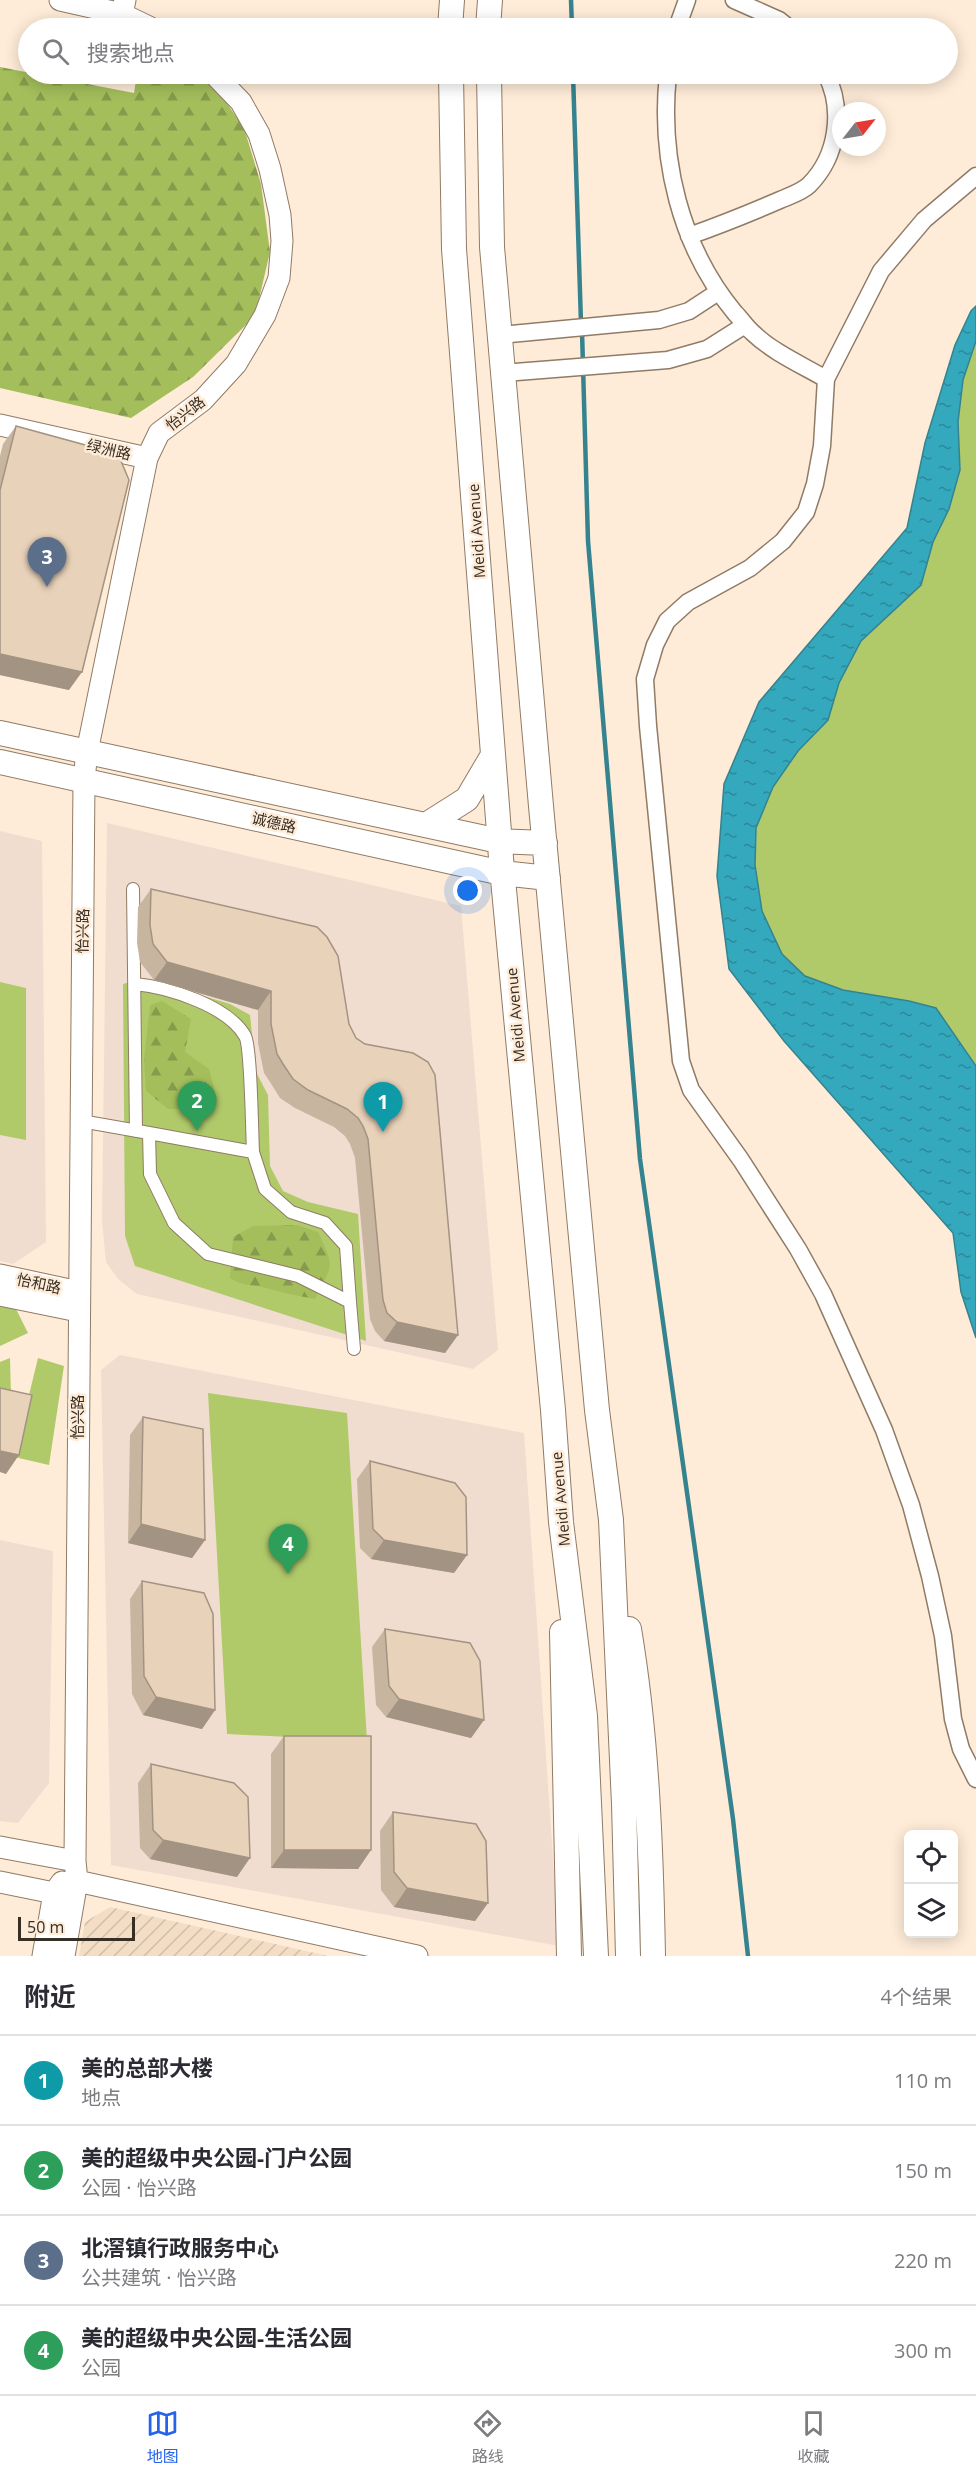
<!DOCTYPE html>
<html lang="zh">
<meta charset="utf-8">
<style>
:root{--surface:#fff;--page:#f2f2f3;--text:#2b2b33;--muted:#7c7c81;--line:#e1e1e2;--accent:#2563eb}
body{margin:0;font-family:"Open Sans","Noto Sans SC",sans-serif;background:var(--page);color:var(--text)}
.controls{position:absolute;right:18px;bottom:18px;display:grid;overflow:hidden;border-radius:9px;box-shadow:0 3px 15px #0003}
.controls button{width:54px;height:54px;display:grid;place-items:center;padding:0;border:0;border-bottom:2px solid var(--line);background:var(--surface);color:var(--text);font:30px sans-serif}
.compass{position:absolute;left:832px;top:102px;width:54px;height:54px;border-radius:50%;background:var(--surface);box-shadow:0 3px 15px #0003;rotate:59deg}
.scale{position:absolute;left:18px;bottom:15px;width:117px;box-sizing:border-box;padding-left:6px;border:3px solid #372e25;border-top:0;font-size:16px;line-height:21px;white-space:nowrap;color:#372e25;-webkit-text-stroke:4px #feecd8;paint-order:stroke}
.you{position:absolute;left:468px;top:891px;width:21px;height:21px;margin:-15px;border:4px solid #fff;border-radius:50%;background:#1a73e8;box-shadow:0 0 0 9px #1a73e833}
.badge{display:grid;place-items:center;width:39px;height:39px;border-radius:50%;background:var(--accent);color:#fff;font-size:20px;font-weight:700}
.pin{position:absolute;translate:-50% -50px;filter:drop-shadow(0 2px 3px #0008)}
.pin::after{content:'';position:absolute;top:32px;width:21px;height:18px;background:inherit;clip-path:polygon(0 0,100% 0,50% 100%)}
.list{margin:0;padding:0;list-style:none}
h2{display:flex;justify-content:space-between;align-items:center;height:78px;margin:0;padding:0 24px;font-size:26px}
h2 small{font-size:20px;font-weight:400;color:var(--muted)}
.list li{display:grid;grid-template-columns:39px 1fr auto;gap:18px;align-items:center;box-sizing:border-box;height:90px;padding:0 24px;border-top:2px solid var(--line)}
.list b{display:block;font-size:22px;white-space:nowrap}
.list p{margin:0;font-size:20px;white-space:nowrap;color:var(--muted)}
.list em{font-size:20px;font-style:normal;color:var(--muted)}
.icon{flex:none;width:33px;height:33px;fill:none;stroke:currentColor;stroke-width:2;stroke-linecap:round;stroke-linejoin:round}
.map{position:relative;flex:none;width:976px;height:1956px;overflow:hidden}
.search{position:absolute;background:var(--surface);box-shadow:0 3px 15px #0003;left:18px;right:18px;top:18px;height:66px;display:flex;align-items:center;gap:15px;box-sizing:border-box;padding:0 21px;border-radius:33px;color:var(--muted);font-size:22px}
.sheet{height:438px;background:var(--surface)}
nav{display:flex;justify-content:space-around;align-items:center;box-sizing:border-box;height:84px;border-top:2px solid var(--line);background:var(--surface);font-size:16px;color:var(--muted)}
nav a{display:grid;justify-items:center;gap:3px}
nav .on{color:var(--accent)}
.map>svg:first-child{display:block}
</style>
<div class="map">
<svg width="976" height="1956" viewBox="0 0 976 1956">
<defs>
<pattern id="industrial-furrows" width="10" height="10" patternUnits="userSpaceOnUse" patternTransform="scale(1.5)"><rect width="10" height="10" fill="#f3ddc4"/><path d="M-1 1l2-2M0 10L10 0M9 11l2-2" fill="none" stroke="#d1bea8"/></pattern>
<pattern id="forest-firs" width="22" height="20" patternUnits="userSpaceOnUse" patternTransform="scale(1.5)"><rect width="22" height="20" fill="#a3be5b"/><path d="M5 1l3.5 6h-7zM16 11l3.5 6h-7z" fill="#869b4b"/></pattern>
<pattern id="water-ripples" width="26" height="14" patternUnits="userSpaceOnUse" patternTransform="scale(1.5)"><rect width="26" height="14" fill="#34a8bc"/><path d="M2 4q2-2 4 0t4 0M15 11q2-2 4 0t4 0" fill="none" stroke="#2d8999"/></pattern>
</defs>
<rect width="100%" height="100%" fill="#feecd8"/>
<!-- commercial -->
<path fill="#f1ddcf" d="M107,823L461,906L498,1350L473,1369L137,1294L118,1279L106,1262L102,1221Z
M0,831L42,841L46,1242L13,1264L0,1261Z
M120,1355L524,1433L559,1946L111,1865L101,1370Z
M0,1540L53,1551L49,1783L18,1823L0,1821Z"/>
<!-- industrial -->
<path fill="url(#industrial-furrows)" d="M110,1907L328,1956H79L85,1922Z"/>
<!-- green -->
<path fill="#b0ca6a" d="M976,306V1338L961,1292L953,1233L784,1041L729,969L717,876L724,784L759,702L907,528L925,443L955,345L971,311Z
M144,978L230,1004L250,1015L256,1072L268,1095L270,1166L283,1191L308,1202L358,1214L366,1341L135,1266L125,1236L123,984Z
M0,982L26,988V1140L0,1135Z
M0,1301L13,1303L28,1333L0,1346Z
M10,1358L11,1396L28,1399L38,1358L64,1366L49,1465L10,1456L0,1410V1362Z
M208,1393L347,1413L367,1741L227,1734Z"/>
<!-- forest -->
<path fill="url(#forest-firs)" d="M0,67L134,93L137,74H201L217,89L244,128L261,184L270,252L255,316L193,377L131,418L0,388Z
M162,1001L191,1019L185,1052L209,1069L217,1099L197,1109H168L146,1091L144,1059L150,1005Z
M297,1225L318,1232C335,1268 333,1264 315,1299C297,1296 280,1292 262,1287C248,1284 245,1287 230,1278L233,1237L253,1226Z"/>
<!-- water -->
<path fill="url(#water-ripples)" stroke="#35838f" stroke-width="1.5" d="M976,306V341L963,380L958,422L960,470L949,509L933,542L921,585L861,641L839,683L828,720L798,751L773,787L756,828L755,865L762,911L782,954L805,976L843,990L909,1001L936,1008L976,1066V1338L961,1292L953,1233L784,1041L729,969L717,876L724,784L759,702L907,528L925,443L955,345L971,311Z"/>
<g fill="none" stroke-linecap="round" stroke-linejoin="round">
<!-- stream -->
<path stroke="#35838f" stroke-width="4.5" d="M571,0L572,28
M573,74L581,323
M582,331L588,541L640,1159L733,1819L748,1956"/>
<defs>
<path id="pedestrian" d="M133,889L136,1131
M135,984C168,987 228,1006 245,1036C251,1046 252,1133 253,1152
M81,1121L149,1133L150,1174L174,1223L208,1254L298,1276L350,1302L354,1349
M149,1133L253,1152L265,1189L291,1212L325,1223L346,1246L350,1302"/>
<path id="minor" d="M734,0L779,20L789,28
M677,28L687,0
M668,74C659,158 680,247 735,313C741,319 746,327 753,333C774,353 802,365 826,379
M976,176L924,220L881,271L853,326L826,379L822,446L815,484L806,512L783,541L750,568L688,602L667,621L655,645L645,679L648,726L681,1061L691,1090L741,1160L798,1249L823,1294L884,1430L911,1505L930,1576L943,1636L953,1719L961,1749L976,1779
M689,236C720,225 750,213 780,200C789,196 802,192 809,185C838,156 844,109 826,74
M500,335L659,320L689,311L718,292
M503,373L668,360L707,349L745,325"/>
<path id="tertiary" d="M60,0L122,14
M125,0L122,14L151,28
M0,425L147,458
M0,1275L79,1292
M0,1295L78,1311
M0,1847L75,1861
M0,1882L54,1893L77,1881L417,1956
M43,1956L54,1893L62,1882
M64,1956L77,1881L75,1861L84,779L87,752L147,458L159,433L203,400L236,364L265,315L279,278L282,241L280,215L270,169L259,134L241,102L214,74"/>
<path id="secondary" d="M450,28L452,0
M488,28L490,0
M451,74L454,249L501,858L553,1410L561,1522L585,1716L596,1956
M489,74L492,247L541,806L597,1410L611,1520L624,1804L628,1956
M0,733L499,841L545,843
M0,762L502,873L548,878
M426,825L467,799L493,755
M629,1629C647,1737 651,1847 653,1956
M562,1632L569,1956"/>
</defs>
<!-- pedestrian casing -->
<use href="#pedestrian" stroke="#907b65" stroke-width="14"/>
<!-- minor casing -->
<use href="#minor" stroke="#907b65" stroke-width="19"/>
<!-- tertiary casing -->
<use href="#tertiary" stroke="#907b65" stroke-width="23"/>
<!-- secondary casing -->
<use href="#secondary" stroke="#907b65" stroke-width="26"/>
<!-- pedestrian -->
<use href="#pedestrian" stroke="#fff" stroke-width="12"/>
<!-- minor -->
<use href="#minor" stroke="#fff" stroke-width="16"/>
<!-- tertiary -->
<use href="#tertiary" stroke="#fff" stroke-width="21"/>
<!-- secondary -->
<use href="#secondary" stroke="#fff" stroke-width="24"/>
</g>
<!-- wall -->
<path fill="#c8b5a0" d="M16,426L69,690L0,675V456L3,444Z
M151,889L349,1024L458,1335L445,1353L384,1341L375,1331L370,1319L355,1158L350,1144L345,1136L334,1127L295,1108L280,1098L270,1082L264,1073L258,1043V1010L154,980L140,962L137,943L138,907Z
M143,1417L205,1540L192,1558L128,1543L130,1435Z
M370,1461L467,1555L454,1573L371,1559L360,1548L357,1479Z
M142,1581L215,1710L202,1729L143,1715L132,1694L130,1599Z
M385,1629L484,1720L471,1738L386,1717L376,1705L372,1647Z
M284,1736L371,1850L358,1869L271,1868V1754Z
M151,1764L237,1877L150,1859L140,1848L138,1783Z
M393,1812L488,1903L475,1921L394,1907L381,1890L380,1831Z"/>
<!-- shaded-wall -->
<path fill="#a39382" d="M0,654L82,672L69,690L0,675Z
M167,962L271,991L258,1010L154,980Z
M397,1322L458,1335L445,1353L384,1341Z
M0,1451L19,1455L6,1474L0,1472Z
M141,1524L205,1540L192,1558L128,1543Z
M384,1540L467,1555L454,1573L371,1559Z
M156,1697L215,1710L202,1729L143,1715Z
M399,1699L484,1720L471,1738L386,1717Z
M163,1840L250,1858L237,1877L150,1859Z
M284,1850H371L358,1869L271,1868Z
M407,1888L488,1903L475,1921L394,1907Z"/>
<!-- building -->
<path fill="#e9d2ba" stroke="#a39382" stroke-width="1.5" d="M16,426L118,454L129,480L82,672L0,654V490Z
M151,889L317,927L327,937L338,956L349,1024L356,1038L365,1044L413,1053L428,1062L435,1075L458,1335L397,1322L387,1313L383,1300L368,1139L363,1126L358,1118L347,1109L308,1090L293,1079L283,1064L277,1054L271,1024V991L167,962L153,944L150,925Z
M0,1388L32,1395L19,1455L0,1451Z
M143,1417L203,1429L205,1540L141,1524Z
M370,1461L455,1483L466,1497L467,1555L384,1540L373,1529Z
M142,1581L204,1593L213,1614L215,1710L156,1697L144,1676Z
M385,1629L470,1643L480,1661L484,1720L399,1699L389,1686Z
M284,1736H371V1850H284Z
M151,1764L234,1783L248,1797L250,1858L163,1840L153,1830Z
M393,1812L476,1824L486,1841L488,1903L407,1888L394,1872Z"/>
<g text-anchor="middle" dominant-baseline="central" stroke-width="5" stroke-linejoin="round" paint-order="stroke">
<!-- street labels -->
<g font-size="15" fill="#372e25" stroke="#feecd8">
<text transform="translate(185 413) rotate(-38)">怡兴路</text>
<text transform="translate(109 449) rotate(13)">绿洲路</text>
<text transform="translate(476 531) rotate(-94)">Meidi Avenue</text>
<text transform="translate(274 822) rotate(13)">诚德路</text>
<text transform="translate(82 931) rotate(-89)">怡兴路</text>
<text transform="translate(515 1015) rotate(-95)">Meidi Avenue</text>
<text transform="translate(39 1283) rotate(12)">怡和路</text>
<text transform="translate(77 1417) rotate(-90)">怡兴路</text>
<text transform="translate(560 1499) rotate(-95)">Meidi Avenue</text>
</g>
</g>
</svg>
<div class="controls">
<button><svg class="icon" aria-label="locate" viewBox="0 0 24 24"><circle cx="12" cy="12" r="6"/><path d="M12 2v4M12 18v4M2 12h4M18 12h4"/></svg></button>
<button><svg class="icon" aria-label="layers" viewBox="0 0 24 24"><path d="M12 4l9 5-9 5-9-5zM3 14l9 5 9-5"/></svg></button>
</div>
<svg class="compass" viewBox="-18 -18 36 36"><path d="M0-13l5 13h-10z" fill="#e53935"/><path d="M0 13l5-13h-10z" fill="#7c7c81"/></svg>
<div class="scale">50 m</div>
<div class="you"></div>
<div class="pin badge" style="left:383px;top:1132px;background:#0f9aa8">1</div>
<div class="pin badge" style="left:197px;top:1131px;background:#2e9e5b">2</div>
<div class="pin badge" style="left:47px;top:587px;background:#5c6f8a">3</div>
<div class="pin badge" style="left:288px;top:1574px;background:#2e9e5b">4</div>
<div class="search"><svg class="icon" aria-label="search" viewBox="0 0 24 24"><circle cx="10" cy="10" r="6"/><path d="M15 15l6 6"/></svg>搜索地点</div>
</div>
<section class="sheet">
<h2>附近<small>4个结果</small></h2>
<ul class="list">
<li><span class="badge" style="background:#0f9aa8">1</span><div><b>美的总部大楼</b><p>地点</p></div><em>110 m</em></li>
<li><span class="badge" style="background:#2e9e5b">2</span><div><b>美的超级中央公园-门户公园</b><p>公园 · 怡兴路</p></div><em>150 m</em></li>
<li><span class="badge" style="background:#5c6f8a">3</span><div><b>北滘镇行政服务中心</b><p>公共建筑 · 怡兴路</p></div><em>220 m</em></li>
<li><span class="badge" style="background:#2e9e5b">4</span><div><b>美的超级中央公园-生活公园</b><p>公园</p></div><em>300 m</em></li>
</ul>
</section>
<nav>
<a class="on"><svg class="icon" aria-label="map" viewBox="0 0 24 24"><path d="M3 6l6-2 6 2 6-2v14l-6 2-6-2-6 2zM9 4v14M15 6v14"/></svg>地图</a>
<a><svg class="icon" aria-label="directions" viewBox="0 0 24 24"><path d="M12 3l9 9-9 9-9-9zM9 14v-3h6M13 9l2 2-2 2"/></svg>路线</a>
<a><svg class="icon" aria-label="saved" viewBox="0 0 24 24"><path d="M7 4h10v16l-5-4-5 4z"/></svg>收藏</a>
</nav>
